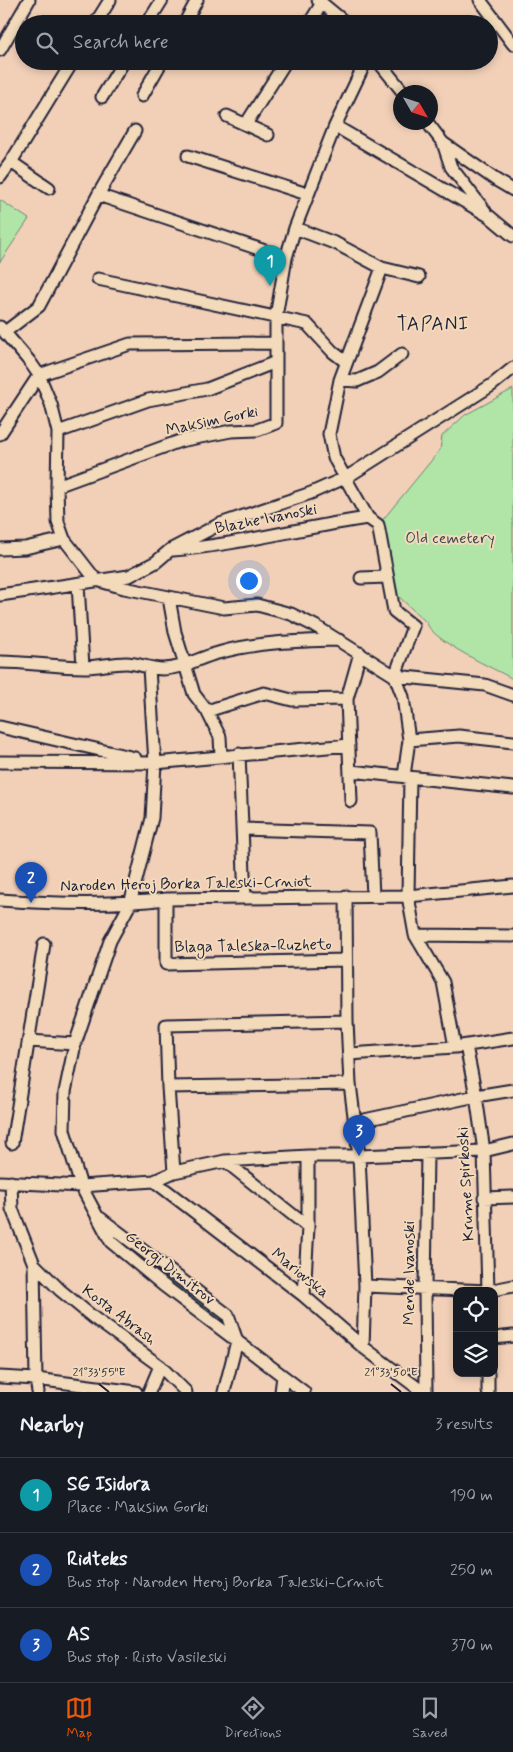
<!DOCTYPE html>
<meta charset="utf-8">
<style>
:root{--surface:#171b24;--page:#242831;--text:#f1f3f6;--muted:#9ea1a6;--line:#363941;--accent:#ea580c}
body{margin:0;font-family:Mynerve,sans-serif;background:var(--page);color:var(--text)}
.controls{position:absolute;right:15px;bottom:15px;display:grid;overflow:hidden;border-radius:10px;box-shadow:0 2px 8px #0003}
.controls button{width:45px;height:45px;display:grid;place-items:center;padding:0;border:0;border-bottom:1px solid var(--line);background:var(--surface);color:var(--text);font:25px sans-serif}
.compass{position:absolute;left:393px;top:85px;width:45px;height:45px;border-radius:50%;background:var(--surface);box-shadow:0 2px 8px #0003;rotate:129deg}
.you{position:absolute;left:248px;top:580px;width:18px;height:18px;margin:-12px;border:4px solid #fff;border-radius:50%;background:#1a73e8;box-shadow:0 0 0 8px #1a73e833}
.badge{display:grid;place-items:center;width:32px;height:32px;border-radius:50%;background:var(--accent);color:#fff;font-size:16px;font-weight:700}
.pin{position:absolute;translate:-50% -41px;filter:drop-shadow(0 1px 2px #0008)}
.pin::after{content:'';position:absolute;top:26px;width:18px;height:15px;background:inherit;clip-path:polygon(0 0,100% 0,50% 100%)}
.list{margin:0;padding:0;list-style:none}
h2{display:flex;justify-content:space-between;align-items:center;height:65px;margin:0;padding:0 20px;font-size:21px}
h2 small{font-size:16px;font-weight:400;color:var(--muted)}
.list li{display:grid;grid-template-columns:32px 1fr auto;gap:15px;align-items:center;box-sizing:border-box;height:75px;padding:0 20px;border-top:1px solid var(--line)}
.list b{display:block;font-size:19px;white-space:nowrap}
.list p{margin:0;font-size:16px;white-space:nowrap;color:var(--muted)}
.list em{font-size:16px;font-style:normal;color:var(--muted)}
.icon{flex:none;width:28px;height:28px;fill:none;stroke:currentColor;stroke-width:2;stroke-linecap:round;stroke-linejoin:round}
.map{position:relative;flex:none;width:513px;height:1392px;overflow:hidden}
.search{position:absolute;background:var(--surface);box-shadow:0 2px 8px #0003;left:15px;right:15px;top:15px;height:55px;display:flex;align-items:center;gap:12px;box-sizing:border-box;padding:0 18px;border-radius:28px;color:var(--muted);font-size:19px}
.sheet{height:290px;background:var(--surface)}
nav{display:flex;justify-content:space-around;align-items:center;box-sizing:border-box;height:70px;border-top:1px solid var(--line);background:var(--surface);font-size:14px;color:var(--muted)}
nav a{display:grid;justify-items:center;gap:2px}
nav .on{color:var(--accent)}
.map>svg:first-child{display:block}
</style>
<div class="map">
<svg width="513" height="1392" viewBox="0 0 513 1392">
<rect width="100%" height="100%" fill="#f2d0b8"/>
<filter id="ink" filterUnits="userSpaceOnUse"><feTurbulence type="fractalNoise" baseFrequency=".02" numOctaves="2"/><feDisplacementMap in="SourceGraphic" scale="10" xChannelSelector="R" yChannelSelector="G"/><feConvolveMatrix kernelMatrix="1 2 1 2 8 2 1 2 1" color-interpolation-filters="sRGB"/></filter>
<g filter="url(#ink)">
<!-- green -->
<path fill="#b0e5a7" stroke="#698471" d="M0,200L29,219L0,262Z
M513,389V679C495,669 432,641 427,623L396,594L381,522L440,450L442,436L465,415Z
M97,1216L228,1315L237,1341L111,1242Z"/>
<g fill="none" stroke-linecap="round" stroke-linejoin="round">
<defs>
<path id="minor" d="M318,0L347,24
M480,0L513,44
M95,24L110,0
M147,24L162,0
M184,24L197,0
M309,24L322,3
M0,50L29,0
M378,61L403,92
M142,96L162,61
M102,97L124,61
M227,116L268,135
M427,122L443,143L496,180L513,190
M246,124L286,61
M335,126L489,216L513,236
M443,143L451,167L485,211
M188,156L307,194
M11,162L49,188
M0,177L11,162L73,61
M98,195L286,258
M295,228L337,244L382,268L419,277
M382,268L340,380L329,434L334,458L368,518L378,525L394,611L413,626L395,676
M98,279L307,324L333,352L346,362
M0,327L30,362L39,375L51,404L58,432L57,486L58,522L64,539L96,580
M5,332L39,306L98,195L135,131
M340,380L357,381L378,372L402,354
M58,432L148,400L207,389L276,362
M0,434L39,375L130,344L276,343
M57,486L180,441L231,431L257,430L276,423V317L286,258L295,228L335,126L366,61
M0,549L25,548L64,539
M173,550C239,545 303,527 368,518
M361,578L387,577
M100,581L124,588L224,608L257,605L291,614L317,627L395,676L485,685L513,695
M78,584L83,667
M0,595L129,576L156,562L170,550L220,524L311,493L347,477L492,385L513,368
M169,598L175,632L194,694L207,711L220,737L221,756
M0,662C28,662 56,667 84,667C98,667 112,663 126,663C138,663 150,669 163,669C185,668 198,658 218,653C256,642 299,641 339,640
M149,668L155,763L152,818L130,904L110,941L75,1044L65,1092L64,1130L81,1186L111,1242L163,1285L304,1392
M395,676L403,697L409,740L404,776
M207,711L264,693L292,700L347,699
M0,727L135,758
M409,740L459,736L513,742
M239,754L245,898
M0,762L155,763L349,745
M350,771L513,788
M410,777L408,896L415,935L443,982L455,1047
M351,801L347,699L360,653
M243,829L370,833L373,896
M346,896L347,1021L350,1084L359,1156L365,1286L363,1347
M166,899V964L346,960
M0,900C55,904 111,906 166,899L408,896L513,886
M415,935L513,936
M29,1041L75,1044
M466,1046L476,1096L484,1151L488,1291
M349,1054L455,1047L513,1038
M168,1087L350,1084
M355,1122L476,1096L513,1090
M12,1143L44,944
M225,1161L308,1227
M174,1172L168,1087L166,1025L347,1021
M154,1181L304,1296L363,1347L423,1392
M0,1182L81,1186L154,1181L174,1172L225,1161L308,1156H359L484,1151L513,1144
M11,1182L12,1209L34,1264L36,1379L38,1392
M484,1198L513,1197
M100,1218L228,1315L237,1341L224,1392
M34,1264L60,1290L94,1318L160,1366L186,1392
M365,1286L488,1291L513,1286
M304,1296L308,1227V1156
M494,1338L513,1336
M488,1373V1392
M0,1377L36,1379L136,1392
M149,1392L160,1366
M281,1392L283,1376
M426,1392L425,1289L427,1153"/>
</defs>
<!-- minor casing -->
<use href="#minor" stroke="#22223b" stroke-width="15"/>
<!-- minor -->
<use href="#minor" stroke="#f2daba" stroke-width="11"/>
</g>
</g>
<!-- ticks -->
<path fill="none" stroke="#22223b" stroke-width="2" d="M99,1384L109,1392M391,1384L401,1392"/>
<g text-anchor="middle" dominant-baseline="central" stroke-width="4" stroke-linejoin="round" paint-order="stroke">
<!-- street labels -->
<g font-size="16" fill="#22223b" stroke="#f2daba">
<text transform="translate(212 421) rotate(-12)">Maksim Gorki</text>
<text transform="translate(266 519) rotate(-11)">Blazhe Ivanoski</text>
<text transform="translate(186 884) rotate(-1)">Naroden Heroj Borka Taleski-Crniot</text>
<text transform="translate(253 946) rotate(-1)">Blaga Taleska-Ruzheto</text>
<text transform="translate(466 1184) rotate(-93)">Krume Spirkoski</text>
<text transform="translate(170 1268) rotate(38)">Georgi Dimitrov</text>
<text transform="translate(300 1273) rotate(39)">Mariovska</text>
<text transform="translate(409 1273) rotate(-90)">Mende Ivanoski</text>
<text transform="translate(119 1315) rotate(37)">Kosta Abrash</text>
</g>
<!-- park labels -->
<g font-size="16" fill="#3e4951" stroke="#f2daba">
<text x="450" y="538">Old cemetery</text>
</g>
<!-- quarter labels -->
<g font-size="19" letter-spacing="1" fill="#22223b" stroke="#f2daba">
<text x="433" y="324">TAPANI</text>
</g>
</g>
<g font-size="12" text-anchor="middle" fill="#22223b" stroke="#f2daba" stroke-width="4" stroke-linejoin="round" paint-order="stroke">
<text x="99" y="1376">21°33'55"E</text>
<text x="391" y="1376">21°33'50"E</text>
</g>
</svg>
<div class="controls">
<button><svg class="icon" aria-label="locate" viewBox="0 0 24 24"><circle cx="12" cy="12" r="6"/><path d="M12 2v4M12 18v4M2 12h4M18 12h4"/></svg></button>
<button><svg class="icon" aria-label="layers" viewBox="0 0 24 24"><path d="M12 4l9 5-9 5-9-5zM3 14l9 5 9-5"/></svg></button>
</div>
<svg class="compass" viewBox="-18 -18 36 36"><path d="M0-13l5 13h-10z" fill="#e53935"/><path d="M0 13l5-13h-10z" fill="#9ea1a6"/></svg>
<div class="you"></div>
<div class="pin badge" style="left:270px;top:286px;background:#0f9aa8">1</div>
<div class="pin badge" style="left:31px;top:903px;background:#1a4fb4">2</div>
<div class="pin badge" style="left:359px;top:1156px;background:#1a4fb4">3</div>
<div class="search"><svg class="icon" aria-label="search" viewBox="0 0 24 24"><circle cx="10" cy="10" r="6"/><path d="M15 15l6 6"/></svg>Search here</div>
</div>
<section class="sheet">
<h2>Nearby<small>3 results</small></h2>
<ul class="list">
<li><span class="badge" style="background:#0f9aa8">1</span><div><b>SG Isidora</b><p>Place · Maksim Gorki</p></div><em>190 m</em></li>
<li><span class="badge" style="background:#1a4fb4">2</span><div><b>Ridteks</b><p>Bus stop · Naroden Heroj Borka Taleski-Crniot</p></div><em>250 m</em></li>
<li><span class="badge" style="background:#1a4fb4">3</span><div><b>AS</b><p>Bus stop · Risto Vasileski</p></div><em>370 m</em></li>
</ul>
</section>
<nav>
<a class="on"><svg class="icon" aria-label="map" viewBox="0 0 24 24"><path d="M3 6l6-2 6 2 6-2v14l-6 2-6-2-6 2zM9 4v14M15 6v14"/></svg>Map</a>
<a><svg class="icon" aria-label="directions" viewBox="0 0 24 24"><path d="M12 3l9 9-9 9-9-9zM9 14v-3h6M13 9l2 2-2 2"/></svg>Directions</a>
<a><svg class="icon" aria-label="saved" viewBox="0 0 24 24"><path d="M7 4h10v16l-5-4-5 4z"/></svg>Saved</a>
</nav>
